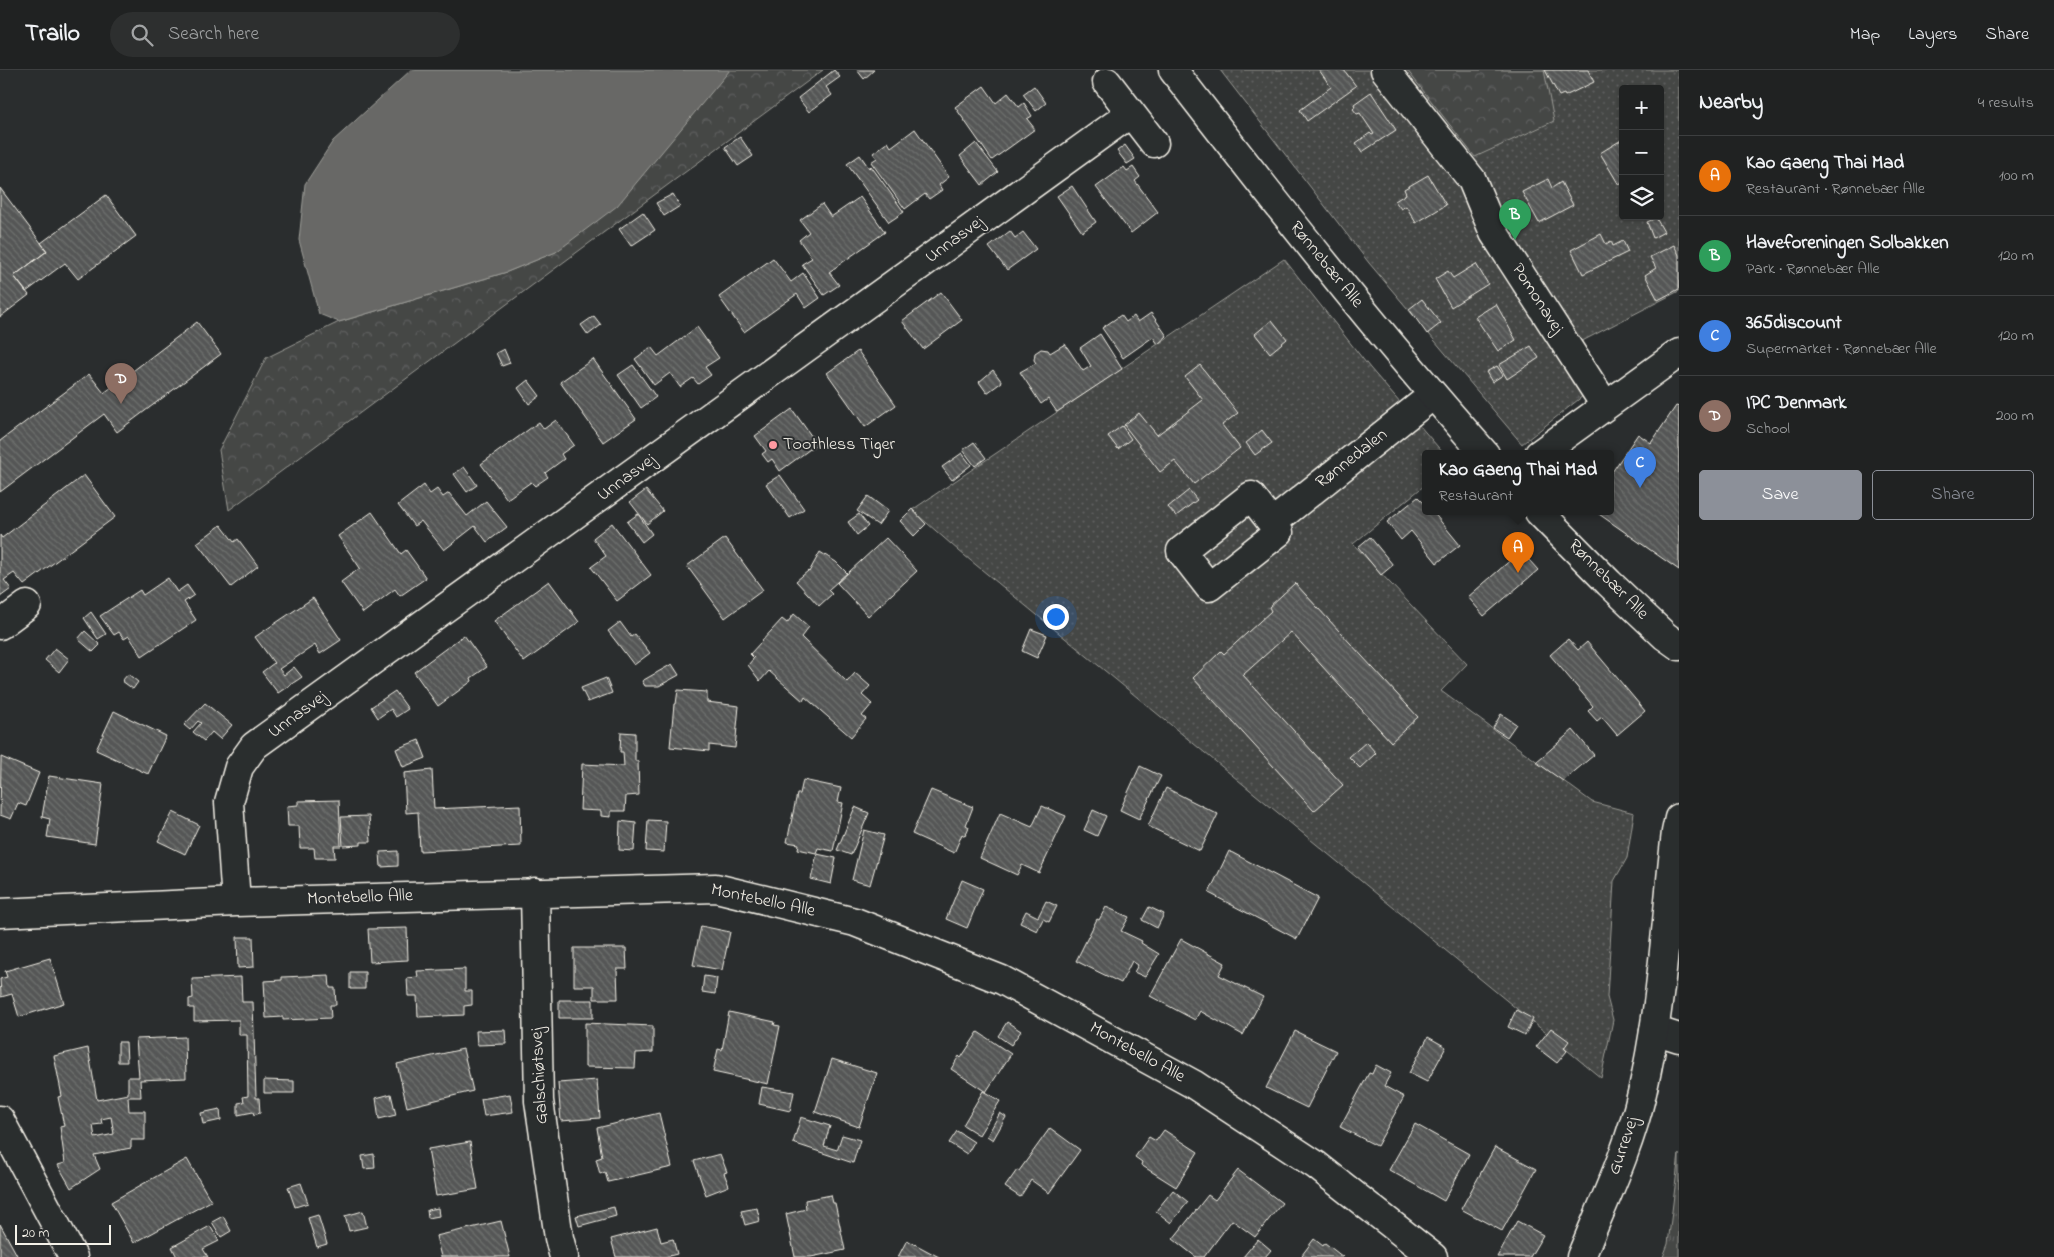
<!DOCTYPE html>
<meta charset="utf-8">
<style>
:root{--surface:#202222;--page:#2d2f2f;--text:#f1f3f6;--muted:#a2a4a5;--line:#3d3f40;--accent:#8c9099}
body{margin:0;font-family:"Indie Flower",sans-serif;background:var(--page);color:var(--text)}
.controls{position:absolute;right:15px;top:15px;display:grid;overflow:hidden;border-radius:5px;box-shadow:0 1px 4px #0004}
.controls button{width:45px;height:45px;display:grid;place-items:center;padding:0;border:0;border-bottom:1px solid var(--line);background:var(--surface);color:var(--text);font:25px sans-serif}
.scale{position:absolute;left:15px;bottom:12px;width:96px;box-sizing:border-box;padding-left:5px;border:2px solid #f4f1e8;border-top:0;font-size:14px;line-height:18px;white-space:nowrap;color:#f4f1e8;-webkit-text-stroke:4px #2a2d2e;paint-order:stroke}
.you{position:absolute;left:1055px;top:546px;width:18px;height:18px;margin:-12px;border:4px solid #fff;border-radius:50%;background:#1a73e8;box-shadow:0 0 0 8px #1a73e833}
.badge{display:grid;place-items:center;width:32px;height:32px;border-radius:50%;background:var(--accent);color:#fff;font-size:16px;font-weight:700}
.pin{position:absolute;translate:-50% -41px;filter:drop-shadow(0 1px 2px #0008)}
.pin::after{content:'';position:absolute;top:26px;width:18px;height:15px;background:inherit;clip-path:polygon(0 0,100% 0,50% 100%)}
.popup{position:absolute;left:1422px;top:380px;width:192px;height:65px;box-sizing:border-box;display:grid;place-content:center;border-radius:5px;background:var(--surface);filter:drop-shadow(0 1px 4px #0005);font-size:16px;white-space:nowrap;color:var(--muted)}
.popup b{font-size:19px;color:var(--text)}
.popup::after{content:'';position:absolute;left:50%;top:100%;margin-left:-10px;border:10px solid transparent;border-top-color:var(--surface)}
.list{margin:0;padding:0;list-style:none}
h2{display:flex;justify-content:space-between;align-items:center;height:65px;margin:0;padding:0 20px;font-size:21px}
h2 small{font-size:16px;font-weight:400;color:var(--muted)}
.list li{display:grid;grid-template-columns:32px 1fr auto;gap:15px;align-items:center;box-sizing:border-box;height:80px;padding:0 20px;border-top:1px solid var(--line)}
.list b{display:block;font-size:19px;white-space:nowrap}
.list p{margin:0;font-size:16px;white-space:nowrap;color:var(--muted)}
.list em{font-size:16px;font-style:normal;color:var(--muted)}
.actions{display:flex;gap:10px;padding:15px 20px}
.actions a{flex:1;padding:11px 0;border:1px solid var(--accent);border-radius:5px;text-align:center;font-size:18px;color:var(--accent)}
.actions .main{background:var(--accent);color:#fff}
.icon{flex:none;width:28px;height:28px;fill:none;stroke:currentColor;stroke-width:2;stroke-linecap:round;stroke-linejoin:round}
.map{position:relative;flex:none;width:1679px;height:1187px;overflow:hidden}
header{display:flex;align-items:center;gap:30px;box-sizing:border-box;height:70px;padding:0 25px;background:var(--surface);border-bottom:1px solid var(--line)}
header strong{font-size:24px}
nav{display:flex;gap:28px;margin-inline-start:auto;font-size:18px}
.search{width:350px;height:45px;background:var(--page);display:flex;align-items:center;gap:12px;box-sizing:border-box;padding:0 18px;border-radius:28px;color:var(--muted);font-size:19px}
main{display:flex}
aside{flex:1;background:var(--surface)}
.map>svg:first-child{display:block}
</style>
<header>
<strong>Trailo</strong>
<div class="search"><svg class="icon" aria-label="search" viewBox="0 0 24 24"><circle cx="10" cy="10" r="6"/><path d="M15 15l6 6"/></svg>Search here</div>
<nav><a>Map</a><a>Layers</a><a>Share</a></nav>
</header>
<main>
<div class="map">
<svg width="1679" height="1187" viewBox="0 0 1679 1187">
<defs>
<pattern id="grass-dots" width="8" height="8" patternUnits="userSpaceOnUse" patternTransform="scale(1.25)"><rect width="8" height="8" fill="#444645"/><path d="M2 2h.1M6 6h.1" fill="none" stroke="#606160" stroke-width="1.8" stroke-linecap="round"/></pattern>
<pattern id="forest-crowns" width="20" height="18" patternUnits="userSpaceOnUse" patternTransform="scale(1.25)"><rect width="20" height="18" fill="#444645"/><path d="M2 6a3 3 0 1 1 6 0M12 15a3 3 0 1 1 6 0" fill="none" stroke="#606160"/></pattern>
<pattern id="park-tufts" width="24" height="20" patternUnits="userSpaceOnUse" patternTransform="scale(1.25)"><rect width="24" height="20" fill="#444645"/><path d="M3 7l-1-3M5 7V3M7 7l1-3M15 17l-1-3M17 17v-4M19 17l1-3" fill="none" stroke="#606160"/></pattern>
<pattern id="building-back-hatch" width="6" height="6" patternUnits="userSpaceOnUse" patternTransform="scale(1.25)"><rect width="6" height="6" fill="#555756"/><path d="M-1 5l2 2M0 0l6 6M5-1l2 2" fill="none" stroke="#6e706e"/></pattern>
</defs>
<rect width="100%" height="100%" fill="#2a2d2e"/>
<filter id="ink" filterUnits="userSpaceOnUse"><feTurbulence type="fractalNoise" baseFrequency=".02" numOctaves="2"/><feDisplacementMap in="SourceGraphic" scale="10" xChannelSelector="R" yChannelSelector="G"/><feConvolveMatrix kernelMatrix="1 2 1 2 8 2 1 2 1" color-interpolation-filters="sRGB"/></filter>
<g filter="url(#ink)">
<!-- grass -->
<path fill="url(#grass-dots)" stroke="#9c9c96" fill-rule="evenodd" d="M1220,0H1679V221L1559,283L1583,326L1522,374L1369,193ZM1623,19H1660V146H1623Z
M1284,189L1370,298L1444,384H1426L1425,415L1353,474L1467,594L1441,621L1592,732L1634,743L1627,788L1614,811L1607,927L1613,950L1601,1008L959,481L912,440Z"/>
<!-- forest -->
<path fill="url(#forest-crowns)" stroke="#9c9c96" d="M730,0H823L229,440L219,380L266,288L339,252L507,202L556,182Z
M1407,0H1544L1554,51L1475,87Z"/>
<!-- park -->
<path fill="url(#park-tufts)" stroke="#9c9c96" d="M1679,1084V1187H1663L1668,1174Z"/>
<!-- water -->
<path fill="#676866" stroke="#9f9f9a" d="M411,0H730L617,136L556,182L507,202L339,252L319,244L299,170L305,114L333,71Z"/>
<!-- building -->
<path fill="url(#building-back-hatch)" stroke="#f4f1e8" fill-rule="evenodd" d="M834,0L840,7L826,17L832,25L809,42L798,28Z
M857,0H874L864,9Z
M1319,0H1344L1356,16L1307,51L1300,40L1331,17Z
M1545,0H1588L1594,12L1565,26L1564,24L1559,26Z
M984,16L996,33L1008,23L1019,37L1024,33L1032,46L1027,49L1035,59L992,90L955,37Z
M1034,16L1046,33L1036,41L1023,24Z
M1371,22L1396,60L1362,82L1356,73L1370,63L1372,65L1374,64L1360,43L1357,44L1353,39L1355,37L1354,34Z
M915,59L949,107L939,115L942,120L929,129L925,124L905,139L871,92L877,88L873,83L888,72L891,77Z
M740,67L753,86L738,96L725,77Z
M1623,69V113L1619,115L1600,83Z
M976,73L998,102L982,115L960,86Z
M1125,75L1135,89L1127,94L1117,81Z
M860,85L869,98L871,96L904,142L889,152L847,94Z
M1124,97L1127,101L1133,97L1140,107L1135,111L1158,142L1131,163L1096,117Z
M1428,105L1446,135L1416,153L1406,136L1401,139L1395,131L1406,124L1404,119Z
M1548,109L1552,118L1561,112L1573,135L1539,153L1522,122Z
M1072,116L1096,152L1082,162L1057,126Z
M0,118L47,181L14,206L29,225L0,247Z
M673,124L680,136L664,146L656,133Z
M106,125L136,166L78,209L65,193L26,222L14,206L47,181L41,173Z
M860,127L885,162L829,202L839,215L824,225L802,194L812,188L799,170L809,162L800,150L822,134L831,147Z
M643,142L655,160L631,176L619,159Z
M1656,148L1664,162L1653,168L1647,152Z
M1010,161L1015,168L1023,162L1036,179L1007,200L989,177Z
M1601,164L1606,174L1611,171L1613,176L1623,171L1628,182L1583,204L1571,180Z
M1674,175L1679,185V219L1658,230L1645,205L1656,198L1650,187Z
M773,188L791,212L803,203L820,228L806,238L797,224L744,262L719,227Z
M1476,194L1488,214L1451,237L1435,209L1448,201L1453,208Z
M941,222L962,250L923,279L902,251Z
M1422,229L1441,253L1427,264L1409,239Z
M1496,234L1516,270L1498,281L1475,247Z
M1151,243L1167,266L1158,274L1153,267L1123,288L1102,258L1121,245L1126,252L1134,246L1138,252Z
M594,246L601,255L588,265L581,255Z
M1272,250L1287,269L1270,283L1255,264Z
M197,252L221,284L117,362L104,344L0,422V371L89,304L104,323Z
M697,257L719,288L705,297L711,305L698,314L693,308L680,317L670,303L654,315L635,289L651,277L658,286Z
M1100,264L1122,299L1057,342L1048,329L1041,334L1020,302L1036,293L1034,290L1035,283L1041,279L1048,280L1050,283L1065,274L1083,301L1091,296L1080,278Z
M1531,276L1539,288L1507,309L1499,295Z
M504,279L510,293L502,296L496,283Z
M858,281L896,335L865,357L827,303Z
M593,289L636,349L603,372L560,312Z
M633,295L656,327L641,338L618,305Z
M1200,295L1238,343L1222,355L1240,378L1194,414L1175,391L1160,402L1124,355L1139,343L1157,365L1203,330L1185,307Z
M1497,296L1503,305L1492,312L1486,302Z
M993,300L1002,312L987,323L979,312Z
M528,310L540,326L529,334L518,318Z
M1676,336L1679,337V500L1596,442H1610V405L1638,364L1651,373Z
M792,339L817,374L780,401L772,389L768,392L762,384L766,381L755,366Z
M556,350L574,375L561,384L564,389L545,403L548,407L535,416L531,412L507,429L481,394L539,352L544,359Z
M1122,356L1131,369L1118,379L1108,366Z
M1262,360L1272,373L1255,385L1246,373Z
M974,372L986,388L975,396L963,380Z
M962,383L971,395L952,410L942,397Z
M464,397L477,415L467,422L454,404Z
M84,405L115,447L24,515L14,503L4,510L11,519L0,527V465L2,468Z
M780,405L804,439L790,448L766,414Z
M424,415L430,424L437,419L443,427L449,423L467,446L486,431L507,457L487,472L475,456L444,480L421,451L414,456L398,435Z
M646,420L663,441L647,454L630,432Z
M1189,420L1197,430L1176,446L1168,437Z
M868,426L888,441L878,455L857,441Z
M1418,427L1426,435V442H1433L1460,475L1437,493L1411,461L1401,470L1387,452Z
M912,439L926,454L914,466L900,451Z
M372,442L401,484L406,480L426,508L400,526L395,519L363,543L341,512L360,498L338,466Z
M638,444L652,464L642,472L627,452Z
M859,444L868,456L857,465L848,452Z
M612,453L651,505L617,531L591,497L606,486L593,468Z
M221,455L234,472L238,469L258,496L231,517L197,473Z
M1370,467L1393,495L1381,505L1358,477Z
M725,468L763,520L725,548L687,496Z
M886,468L917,501L868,546L837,513Z
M1521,481L1538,500L1484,546L1468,527Z
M820,482L836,492L847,503L828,520L832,524L819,536L796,511L808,501L809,502Z
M168,508L177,522L187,515L194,525L184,532L196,550L142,586L129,566L124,569L119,562L114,565L100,546L140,520L143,525Z
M549,511L579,552L524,592L494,551Z
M1295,513L1418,647L1391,672L1291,562L1243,605L1343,715L1314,741L1193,608L1221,581L1224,584L1271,541L1269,537Z
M313,528L341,570L320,584L315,575L279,599L284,605L294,597L302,607L278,623L262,602L274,593L255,567Z
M91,542L106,564L98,569L84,548Z
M794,544L809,557L801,567L847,612L855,603L870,616L862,625L872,634L862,646L866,649L851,667L805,627L803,631L769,601L760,611L748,595L754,588L750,584L782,549L787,553Z
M620,552L631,567L635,564L650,583L634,595L608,561Z
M1031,559L1047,565L1037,588L1022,581Z
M85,561L100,575L93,582L78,569Z
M464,565L487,597L471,608L472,611L438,636L414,602Z
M1568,569L1578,580L1587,572L1645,641L1617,665L1602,647L1597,651L1588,641L1593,636L1550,585Z
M55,578L69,589L59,602L45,590Z
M672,594L679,605L659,616H645L642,611Z
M128,604L138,612L133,619L122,611Z
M606,608L612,623L588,632L581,618Z
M678,620L707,622V632L739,636L735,678L709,675V681L670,677L674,634H676Z
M395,621L408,639L396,647L391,639L378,648L371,637Z
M205,633L232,655L220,669L212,662L204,671L193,662L201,653L198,651L190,660L184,655Z
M114,641L166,666L148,704L96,680Z
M1501,644L1516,654L1507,667L1493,658Z
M1573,660L1594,685L1563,711L1536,692Z
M621,662L635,663V691H638L639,725L626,726L625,741H611V747L601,746V741L580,740L582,694L624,696L623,682H620Z
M419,670L426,688L403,697L396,679Z
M1366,672L1376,683L1360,698L1349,687Z
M1,687L39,703L26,736L18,733L11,749L0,745Z
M1140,696L1161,706L1139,749L1120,740Z
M432,700L434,739L520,735L521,776L420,781L418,742L406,743L404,703Z
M49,706L103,714L95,774L47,767L50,749L42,747Z
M803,710L841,718L838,732L843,733L833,781L818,778L816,783L798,779L799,774L787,772L797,724H800Z
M1166,718L1218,744L1200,781L1148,756Z
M931,720L973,737L966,755L969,757L965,766L962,764L954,783L912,764Z
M339,730L341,776H334L335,788H315L314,778H300L299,756H288L287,736L298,735V731Z
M1042,736L1066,746L1039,803L1022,795L1017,805L980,788L1000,743L1032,757Z
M855,737L869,743L851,785L837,780Z
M1093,740L1106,746L1097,766L1084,760Z
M173,742L199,755L185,784L158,771Z
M369,746L371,772H361V775L343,776L341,747Z
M648,750L666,751L664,782L646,781Z
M620,751L636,753L634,781L619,780Z
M864,760L884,765L870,815L852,810Z
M398,781V796L381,797L380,782Z
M1229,781L1318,828L1297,869L1209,823Z
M817,784L836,788L831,814L811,809Z
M962,810L983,819L967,858L946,849Z
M1046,831L1057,836L1049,852L1043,849L1037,861L1020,853L1026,841L1038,847Z
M1106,837L1129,847L1121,861L1142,871L1141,873L1159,884L1145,907L1134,902L1138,895L1132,891L1121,913L1076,891L1097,849L1099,850Z
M1149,837L1164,844L1157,858L1142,850Z
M701,856L730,862L722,900L693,895Z
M407,858L408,890L370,892L368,859Z
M237,867H253L254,897L238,898Z
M1181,869L1225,893L1219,905L1263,927L1243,965L1200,941L1195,950L1150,926Z
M574,878H626L627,899H617L618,929H594V916H574Z
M50,888L64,933L19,947L12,924L1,927L0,909L7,907L5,901Z
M465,899V921H472V935L464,936V945L418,947L417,926H408L407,908L418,907L417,901Z
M350,902H365V919H350Z
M329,905L330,918H335L336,935H330L331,948L283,950V947L266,948L264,911L282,910V907Z
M704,906L717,908L715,924L702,922Z
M241,907L242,932H253L256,1028H259L260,1043L254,1045L253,1042L238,1045V1033L244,1032L243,1027L248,1026L247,965H239V950L194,951V938H189V929L193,928L192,909Z
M559,930H593V948H559Z
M1516,940L1533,949L1525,965L1508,957Z
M729,942L775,952L774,955L780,956L768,1014L713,1002L718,979L722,980Z
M1007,952L1021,961L1011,975L998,966Z
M585,953L653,956V982L636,983L635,998L585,997Z
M1551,958L1569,971L1564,978L1567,981L1557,993L1536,977Z
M505,960L506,974L477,975L476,961Z
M1295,961L1336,981L1307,1038L1266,1018Z
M978,962L1011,984L986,1022L951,999L959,986L961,988Z
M185,967L186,1008L140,1010L141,1027H128L129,1041H145V1070H131V1078L94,1085L100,1099L71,1118L58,1095L65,1093L60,1057L64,1056L58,1027L62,1026L54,986L88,978L97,1030L128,1024V1007H139L136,969ZM111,1047L114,1064L95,1068L93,1055L102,1054L101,1049Z
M1428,967L1446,977L1427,1012L1409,1003Z
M118,972H126L127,992H118Z
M463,979L473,1021L407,1037L397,994Z
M832,989L877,1003L859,1057L815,1042Z
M1376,995L1391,1003L1384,1016L1404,1027L1377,1076L1340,1057L1369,1003L1372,1004Z
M264,1010L294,1011V1023H264Z
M597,1010L600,1048L561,1051L558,1013Z
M762,1017L794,1022L790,1041L759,1034Z
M983,1021L1000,1031L979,1065L963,1055Z
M391,1024L396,1045L379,1049L376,1028Z
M510,1024L513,1042L484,1046L481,1029Z
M220,1039L221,1050L203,1054L201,1043Z
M659,1043L672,1097L608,1112L605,1102L600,1104L596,1089L602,1087L597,1058Z
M1000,1043L1006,1047L993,1070L987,1066Z
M801,1047L830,1056L824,1076L837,1080L842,1065L860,1070L853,1093L793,1073Z
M1415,1054L1469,1084L1444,1131L1389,1100Z
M1050,1058L1080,1080L1049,1123L1031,1110L1020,1127L1005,1117L1017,1100L1019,1101Z
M1164,1060L1198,1082L1176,1117L1141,1095L1142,1092L1135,1087L1149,1067L1156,1071Z
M957,1061L974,1072L967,1084L949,1073Z
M470,1072L478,1119L436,1126L428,1079Z
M1495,1077L1536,1099L1502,1161L1461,1139Z
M374,1084L375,1098L364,1099L362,1086Z
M720,1084L727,1102L724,1103L729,1116L706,1125L694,1091Z
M187,1089L211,1131L134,1173L111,1132Z
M1238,1100L1282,1133L1255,1167L1232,1150L1204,1187H1196L1173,1169L1208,1125L1215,1130Z
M301,1113L308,1133L295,1137L288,1117Z
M1173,1120L1188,1132L1171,1153L1156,1141Z
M831,1125L833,1133H835L845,1180L811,1187H795L786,1144L806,1139L805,1130Z
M614,1137L616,1146L579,1156L576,1146Z
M438,1138L439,1146L428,1148L427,1140Z
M757,1138L760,1151L745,1155L741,1141Z
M363,1141L367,1157L349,1161L345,1146Z
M318,1145L327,1174L317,1177L308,1148Z
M223,1146L231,1161L221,1167L212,1152Z
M501,1151L510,1187H441L436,1166Z
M1517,1151L1543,1165L1530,1187H1497Z
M0,1154L18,1187H0Z
M210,1156L219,1171L203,1179L208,1187H177L172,1177Z
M657,1157L661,1172L673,1169L677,1184L665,1187H616L611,1169Z
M1258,1169L1271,1180L1265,1187H1243Z
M1314,1169L1323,1176L1325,1173L1343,1187H1304L1302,1185Z
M907,1170L939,1187H898Z"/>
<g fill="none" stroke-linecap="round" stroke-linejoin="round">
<defs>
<path id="minor" d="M1385,0L1472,110L1494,163L1605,335
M1107,12L1154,73
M1539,384L1679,283
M1272,453L1251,426L1181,481L1209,517L1279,462L1272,453L1433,325
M0,555L27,535
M535,822L539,1031L559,1168L564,1187
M236,832L229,732L239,697L254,676L1131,43
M0,843L236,832L716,818L855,852L1002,910L1193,1014L1316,1095L1433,1187
M1654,960L1679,968
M0,1050L73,1187"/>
<path id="major" d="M1173,0C1274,131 1376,261 1485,384
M1539,442L1609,513L1665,566L1679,576
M1581,1187C1603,1133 1629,1080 1642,1023C1662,938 1666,849 1676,762L1679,748"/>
</defs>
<!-- minor casing -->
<use href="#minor" stroke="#f4f1e8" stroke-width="31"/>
<!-- major casing -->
<use href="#major" stroke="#f4f1e8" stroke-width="31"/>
<!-- minor -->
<use href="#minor" stroke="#2a2d2e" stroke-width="28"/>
<!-- major -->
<use href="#major" stroke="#2a2d2e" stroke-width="28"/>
</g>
</g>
<!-- markers -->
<circle fill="#ff9aa2" stroke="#2a2d2e" stroke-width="2" cx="773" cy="375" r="5"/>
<g text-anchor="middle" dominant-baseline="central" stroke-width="4" stroke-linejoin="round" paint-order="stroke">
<!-- street labels -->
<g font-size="18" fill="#f4f1e8" stroke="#2a2d2e">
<text transform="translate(955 170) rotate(-36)">Unnasvej</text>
<text transform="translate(1326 195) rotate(51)">Rønnebær Alle</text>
<text transform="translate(1537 229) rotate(57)">Pomonavej</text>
<text transform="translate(1352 389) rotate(-38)">Rønnedalen</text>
<text transform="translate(627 408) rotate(-36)">Unnasvej</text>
<text transform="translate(1608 510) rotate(45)">Rønnebær Alle</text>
<text transform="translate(298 645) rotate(-36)">Unnasvej</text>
<text transform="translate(360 828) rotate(-2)">Montebello Alle</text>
<text transform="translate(763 831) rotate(12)">Montebello Alle</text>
<text transform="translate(1137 983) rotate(29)">Montebello Alle</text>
<text transform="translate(540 1006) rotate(-93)">Galschiøtsvej</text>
<text transform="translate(1624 1076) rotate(-71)">Gurrevej</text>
</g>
<!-- poi labels -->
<g font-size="18" fill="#f4f1e8" stroke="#2a2d2e" text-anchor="start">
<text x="783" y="375">Toothless Tiger</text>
</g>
</g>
</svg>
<div class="controls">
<button>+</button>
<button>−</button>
<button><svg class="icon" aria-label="layers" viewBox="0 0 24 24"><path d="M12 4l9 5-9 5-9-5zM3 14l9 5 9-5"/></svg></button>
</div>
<div class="scale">20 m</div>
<div class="you"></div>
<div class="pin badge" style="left:1518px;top:503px;background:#e8710a">A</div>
<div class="popup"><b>Kao Gaeng Thai Mad</b>Restaurant</div>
<div class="pin badge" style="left:1515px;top:170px;background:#2e9e5b">B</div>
<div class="pin badge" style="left:1640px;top:418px;background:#3f7fe0">C</div>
<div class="pin badge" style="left:121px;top:334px;background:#8d6e63">D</div>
</div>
<aside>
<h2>Nearby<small>4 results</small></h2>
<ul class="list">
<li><span class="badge" style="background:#e8710a">A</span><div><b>Kao Gaeng Thai Mad</b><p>Restaurant · Rønnebær Alle</p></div><em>100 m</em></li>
<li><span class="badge" style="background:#2e9e5b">B</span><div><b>Haveforeningen Solbakken</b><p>Park · Rønnebær Alle</p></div><em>120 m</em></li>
<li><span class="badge" style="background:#3f7fe0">C</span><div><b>365discount</b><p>Supermarket · Rønnebær Alle</p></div><em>120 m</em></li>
<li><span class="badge" style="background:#8d6e63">D</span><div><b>IPC Denmark</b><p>School</p></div><em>200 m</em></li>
</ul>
<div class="actions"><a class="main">Save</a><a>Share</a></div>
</aside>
</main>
